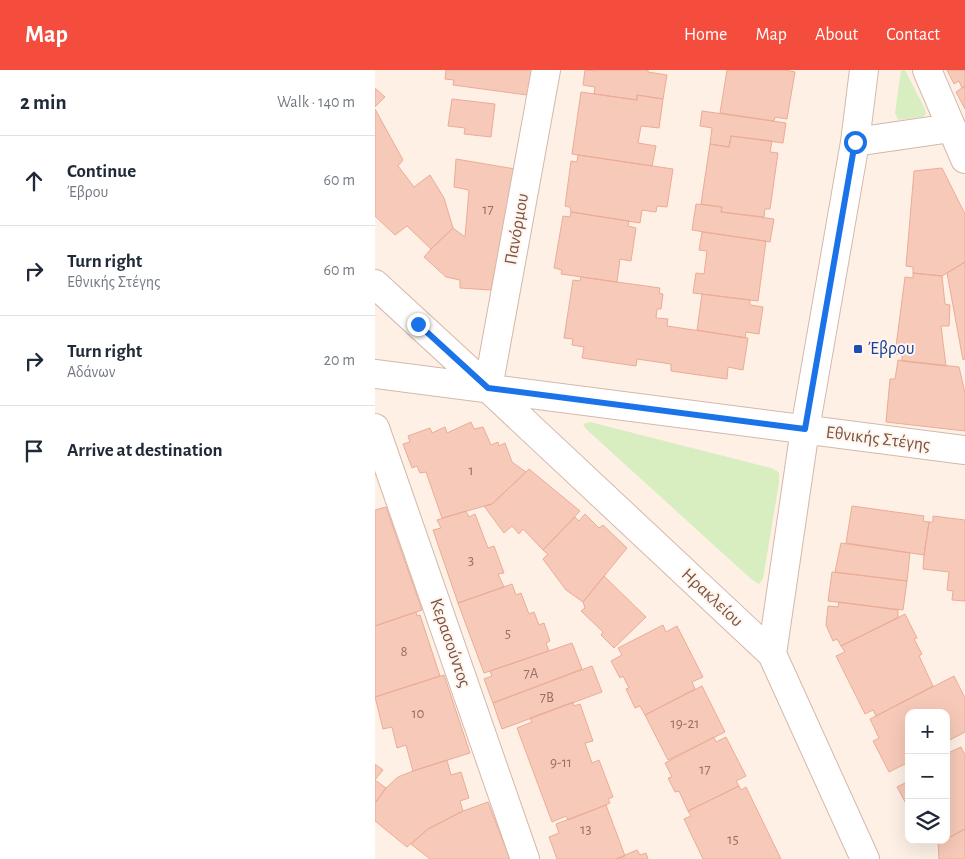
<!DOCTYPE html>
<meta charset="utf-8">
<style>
:root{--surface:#fff;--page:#f6f6f7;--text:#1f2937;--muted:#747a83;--line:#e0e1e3;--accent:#f44d3d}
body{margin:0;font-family:"Alegreya Sans",sans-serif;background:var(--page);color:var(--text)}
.controls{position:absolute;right:15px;bottom:15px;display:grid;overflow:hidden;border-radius:10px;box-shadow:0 5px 20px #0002}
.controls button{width:45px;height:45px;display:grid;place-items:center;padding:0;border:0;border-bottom:1px solid var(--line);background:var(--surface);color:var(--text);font:25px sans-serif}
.stop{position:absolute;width:15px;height:15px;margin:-11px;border:4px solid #1a73e8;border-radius:50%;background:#fff}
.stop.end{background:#1a73e8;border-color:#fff;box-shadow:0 1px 5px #0008}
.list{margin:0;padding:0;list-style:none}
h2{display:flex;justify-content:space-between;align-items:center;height:65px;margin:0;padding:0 20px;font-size:21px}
h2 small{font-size:16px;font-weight:400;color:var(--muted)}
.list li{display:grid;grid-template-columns:32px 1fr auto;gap:15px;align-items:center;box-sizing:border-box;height:90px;padding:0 20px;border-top:1px solid var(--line)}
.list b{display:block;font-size:19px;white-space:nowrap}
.list p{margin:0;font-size:16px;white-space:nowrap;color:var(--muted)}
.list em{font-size:16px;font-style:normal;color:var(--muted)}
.icon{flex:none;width:28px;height:28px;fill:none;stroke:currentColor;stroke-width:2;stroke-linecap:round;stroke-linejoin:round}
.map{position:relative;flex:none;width:590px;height:789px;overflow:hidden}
header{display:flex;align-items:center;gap:30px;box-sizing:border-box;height:70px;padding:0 25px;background:var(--accent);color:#fff}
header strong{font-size:24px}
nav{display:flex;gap:28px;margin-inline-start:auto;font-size:18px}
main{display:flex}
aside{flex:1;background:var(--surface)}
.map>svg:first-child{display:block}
</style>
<header>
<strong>Map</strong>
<nav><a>Home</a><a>Map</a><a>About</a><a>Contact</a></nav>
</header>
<main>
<aside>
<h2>2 min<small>Walk · 140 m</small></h2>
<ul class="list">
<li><svg class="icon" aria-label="ahead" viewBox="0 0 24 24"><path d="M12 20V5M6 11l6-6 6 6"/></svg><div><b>Continue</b><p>Έβρου</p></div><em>60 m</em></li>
<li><svg class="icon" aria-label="right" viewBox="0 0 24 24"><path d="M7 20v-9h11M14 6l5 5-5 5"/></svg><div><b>Turn right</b><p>Εθνικής Στέγης</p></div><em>60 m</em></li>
<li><svg class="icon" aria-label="right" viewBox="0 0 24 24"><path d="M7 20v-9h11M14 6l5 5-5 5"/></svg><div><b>Turn right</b><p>Αδάνων</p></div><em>20 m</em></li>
<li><svg class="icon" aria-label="arrive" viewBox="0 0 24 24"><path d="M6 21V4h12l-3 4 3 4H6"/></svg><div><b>Arrive at destination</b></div></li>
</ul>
</aside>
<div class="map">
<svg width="590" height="789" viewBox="0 0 590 789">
<rect width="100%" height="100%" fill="#fef0e4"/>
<!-- green -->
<path fill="#d9eec0" d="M526,0H530L550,39L551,44L548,47L523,50L520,43Z
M215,352L396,398L404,402V413L388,509L384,514L376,509L211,359L208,354Z"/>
<!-- building -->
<path fill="#f7c9b8" stroke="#ebac97" d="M71,0H163L160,20H153L152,25L78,15L79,10L70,9Z
M210,0L221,1V0H273V2L292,5L288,29L262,25V30L219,24L220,17L208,15Z
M352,0H410L420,2L412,49L400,47L399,51L345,43Z
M572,0H590V16L587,18L584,11L579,14Z
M590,16V39L581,22Z
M0,18L10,27L0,37Z
M206,22L262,30V25L288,29L284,58L266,56L263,73L281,76L277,96L197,84Z
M77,29L120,34L116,67L89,64L90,58L73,56Z
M0,39L28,90L23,96L39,117L55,105L69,128L78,158L56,179L32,156L20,165L0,146Z
M327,41L411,53L408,73L356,66L354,77L335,74L337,58L325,56Z
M356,66L397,71L395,82L403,83L395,139H390L389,147L346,142L347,137L326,134L335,74L354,77Z
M203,85L298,99L292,137L282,136L281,142L267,140L265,153L196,142L195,137L190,136L196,91L202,92Z
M81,89L140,99L124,206L119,204L116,220L85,218V210L71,207L49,187L56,179L78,158L90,167L94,120L79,117Z
M567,98L590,144V192L567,206L538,203V197L531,196L539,101Z
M321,134L347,137L346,142L399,149L395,172L317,160Z
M196,142L254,151L253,156L261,158L256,191L245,189L242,212L186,204L187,200L179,198L188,146L195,147Z
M327,162L391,171L383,231L318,223L321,203L329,204L332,181L324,180Z
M590,192V289L588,290L572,203Z
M538,203L567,206L570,234L575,235L574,256H566L571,296L527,291V285L520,284L530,207L538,208Z
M206,207L285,218L284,223L288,224L286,239H282L281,248L293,249L292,256L373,268L368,300L353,297L352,309L296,301V294L262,289L261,296L207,288L209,277L197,275L198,269L189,268L198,210L205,211Z
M327,224L375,230V235L388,237L384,264L371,262L370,268L322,260Z
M523,290L584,297L590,323V361L511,352L515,309H520Z
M96,352L99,359L108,357L116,375L123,372L124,376L130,373L137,392L151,402L117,434L67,448L51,402L45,403L42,396L37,398L28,374L35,372L33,366L55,358L57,363L70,357L72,363Z
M154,399L205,441L168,480L148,459L144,464L137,456L129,463L109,436L117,434Z
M477,436L549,446L548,451L554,452L549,485L471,473Z
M11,437L47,540L0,556V440Z
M91,441L94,447L100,444L113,478L119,476L129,503L123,504L129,517L83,533L58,460L66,458L62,450Z
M210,444L224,458L228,455L252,478L208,532L191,520L168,489L173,484L168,480L200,447L204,451Z
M558,446L590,450V531L577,530L578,521L572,520L574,502L548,499L549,485L554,452H558Z
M466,473L535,483L532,511L460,502Z
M457,502L532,511L528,540L453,531Z
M229,506L271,547L239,578L226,565L228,562L206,541L210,538L208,532Z
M137,514L141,525L146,523L154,544L159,542L164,555L169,553L175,571L171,573L174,581L109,603L83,533Z
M464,532L523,540V548L466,576L462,569L458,571L451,555L453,536L463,537Z
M41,542L42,546L45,545L65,606L0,627V556Z
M530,544L542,568L539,569L547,584L544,586L558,616L501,646L498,640L490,644L461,586L470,582L466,576Z
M288,555L291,562L302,556L328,607L317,612L320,619L270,645L265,636L260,638L251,619L254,618L248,606L245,608L236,591L247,585L243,578Z
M197,573L207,599L118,633L109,609L117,606L115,601Z
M217,596L227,622L127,659L118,633Z
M69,605L95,683L38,701L31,675L22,678L17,657L8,659L0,627Z
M579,606L590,628V662L571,672V643H534V692L514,702L498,671L504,668L495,649Z
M327,616L350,662L293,690L270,645Z
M198,632L199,636L205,634L218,671L210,673L217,693L224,690L238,727L233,729L235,733L231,735L193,750L191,746L177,752L142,658L157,652L155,648Z
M339,667L341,672L351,667L371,706L361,711L364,716L313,741L304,721L300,722L293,708L297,707L290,693Z
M586,677L590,685V759L571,769V684Z
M72,690L76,705L86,702L94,728L85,731L88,741L53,759L32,777L0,751V733L11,718L23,707L38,701Z
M0,694L8,700L0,710L11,718L1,732H0Z
M534,711V739L522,717Z
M364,716L366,720L371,717L406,789H328L309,749L316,746L313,741Z
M113,732L135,789H55L36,774L53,759L88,741Z
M231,735L250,786L241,789H182L174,767L184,763L181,754Z
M590,759V789H564L563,772L571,770V769Z
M262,780L265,785L271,783L273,789H241Z"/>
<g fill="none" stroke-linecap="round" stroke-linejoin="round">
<defs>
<path id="minor" d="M552,0L590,89
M480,72L576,58
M0,214L113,318L397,584L490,789
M0,304L590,380
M113,318L171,0
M0,358L150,789
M397,584L430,359L480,72L489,0"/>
</defs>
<!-- minor casing -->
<use href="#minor" stroke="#d4b8ab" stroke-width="30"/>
<!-- minor -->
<use href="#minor" stroke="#fff" stroke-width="28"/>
</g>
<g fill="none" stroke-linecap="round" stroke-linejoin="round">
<!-- route -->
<path stroke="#1a73e8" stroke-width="6" d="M43,254L113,318L430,359L480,72"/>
</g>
<!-- markers -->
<rect fill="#1a4fb4" stroke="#fff5ec" stroke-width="2" x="478" y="274" width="10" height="10" rx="2.5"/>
<g text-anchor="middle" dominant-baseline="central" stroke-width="4" stroke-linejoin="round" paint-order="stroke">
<!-- number labels -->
<g font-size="15" fill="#997062">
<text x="113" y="139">17</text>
<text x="96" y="400">1</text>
<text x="96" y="490">3</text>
<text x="133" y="563">5</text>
<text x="29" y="581">8</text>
<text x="156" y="603">7Α</text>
<text x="172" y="627">7Β</text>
<text x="43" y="643">10</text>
<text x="310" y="653">19-21</text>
<text x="186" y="692">9-11</text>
<text x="330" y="699">17</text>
<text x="211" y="759">13</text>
<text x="358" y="769">15</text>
</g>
<!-- street labels -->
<g font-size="18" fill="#7a5246" stroke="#fff5ec">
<text transform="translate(142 159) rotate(-80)">Πανόρμου</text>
<text transform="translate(503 369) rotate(7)">Εθνικής Στέγης</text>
<text transform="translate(337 528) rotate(43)">Ηρακλείου</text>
<text transform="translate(75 573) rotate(71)">Κερασούντος</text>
</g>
<!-- transit labels -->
<g font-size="18" fill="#164399" stroke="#fff5ec" text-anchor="start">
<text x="493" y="279">Έβρου</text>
</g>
</g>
</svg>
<div class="controls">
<button>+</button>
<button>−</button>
<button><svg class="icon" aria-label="layers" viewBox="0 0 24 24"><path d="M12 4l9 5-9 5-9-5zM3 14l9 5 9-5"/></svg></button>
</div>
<div class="stop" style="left:480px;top:72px"></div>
<div class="stop end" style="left:43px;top:254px"></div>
</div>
</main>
